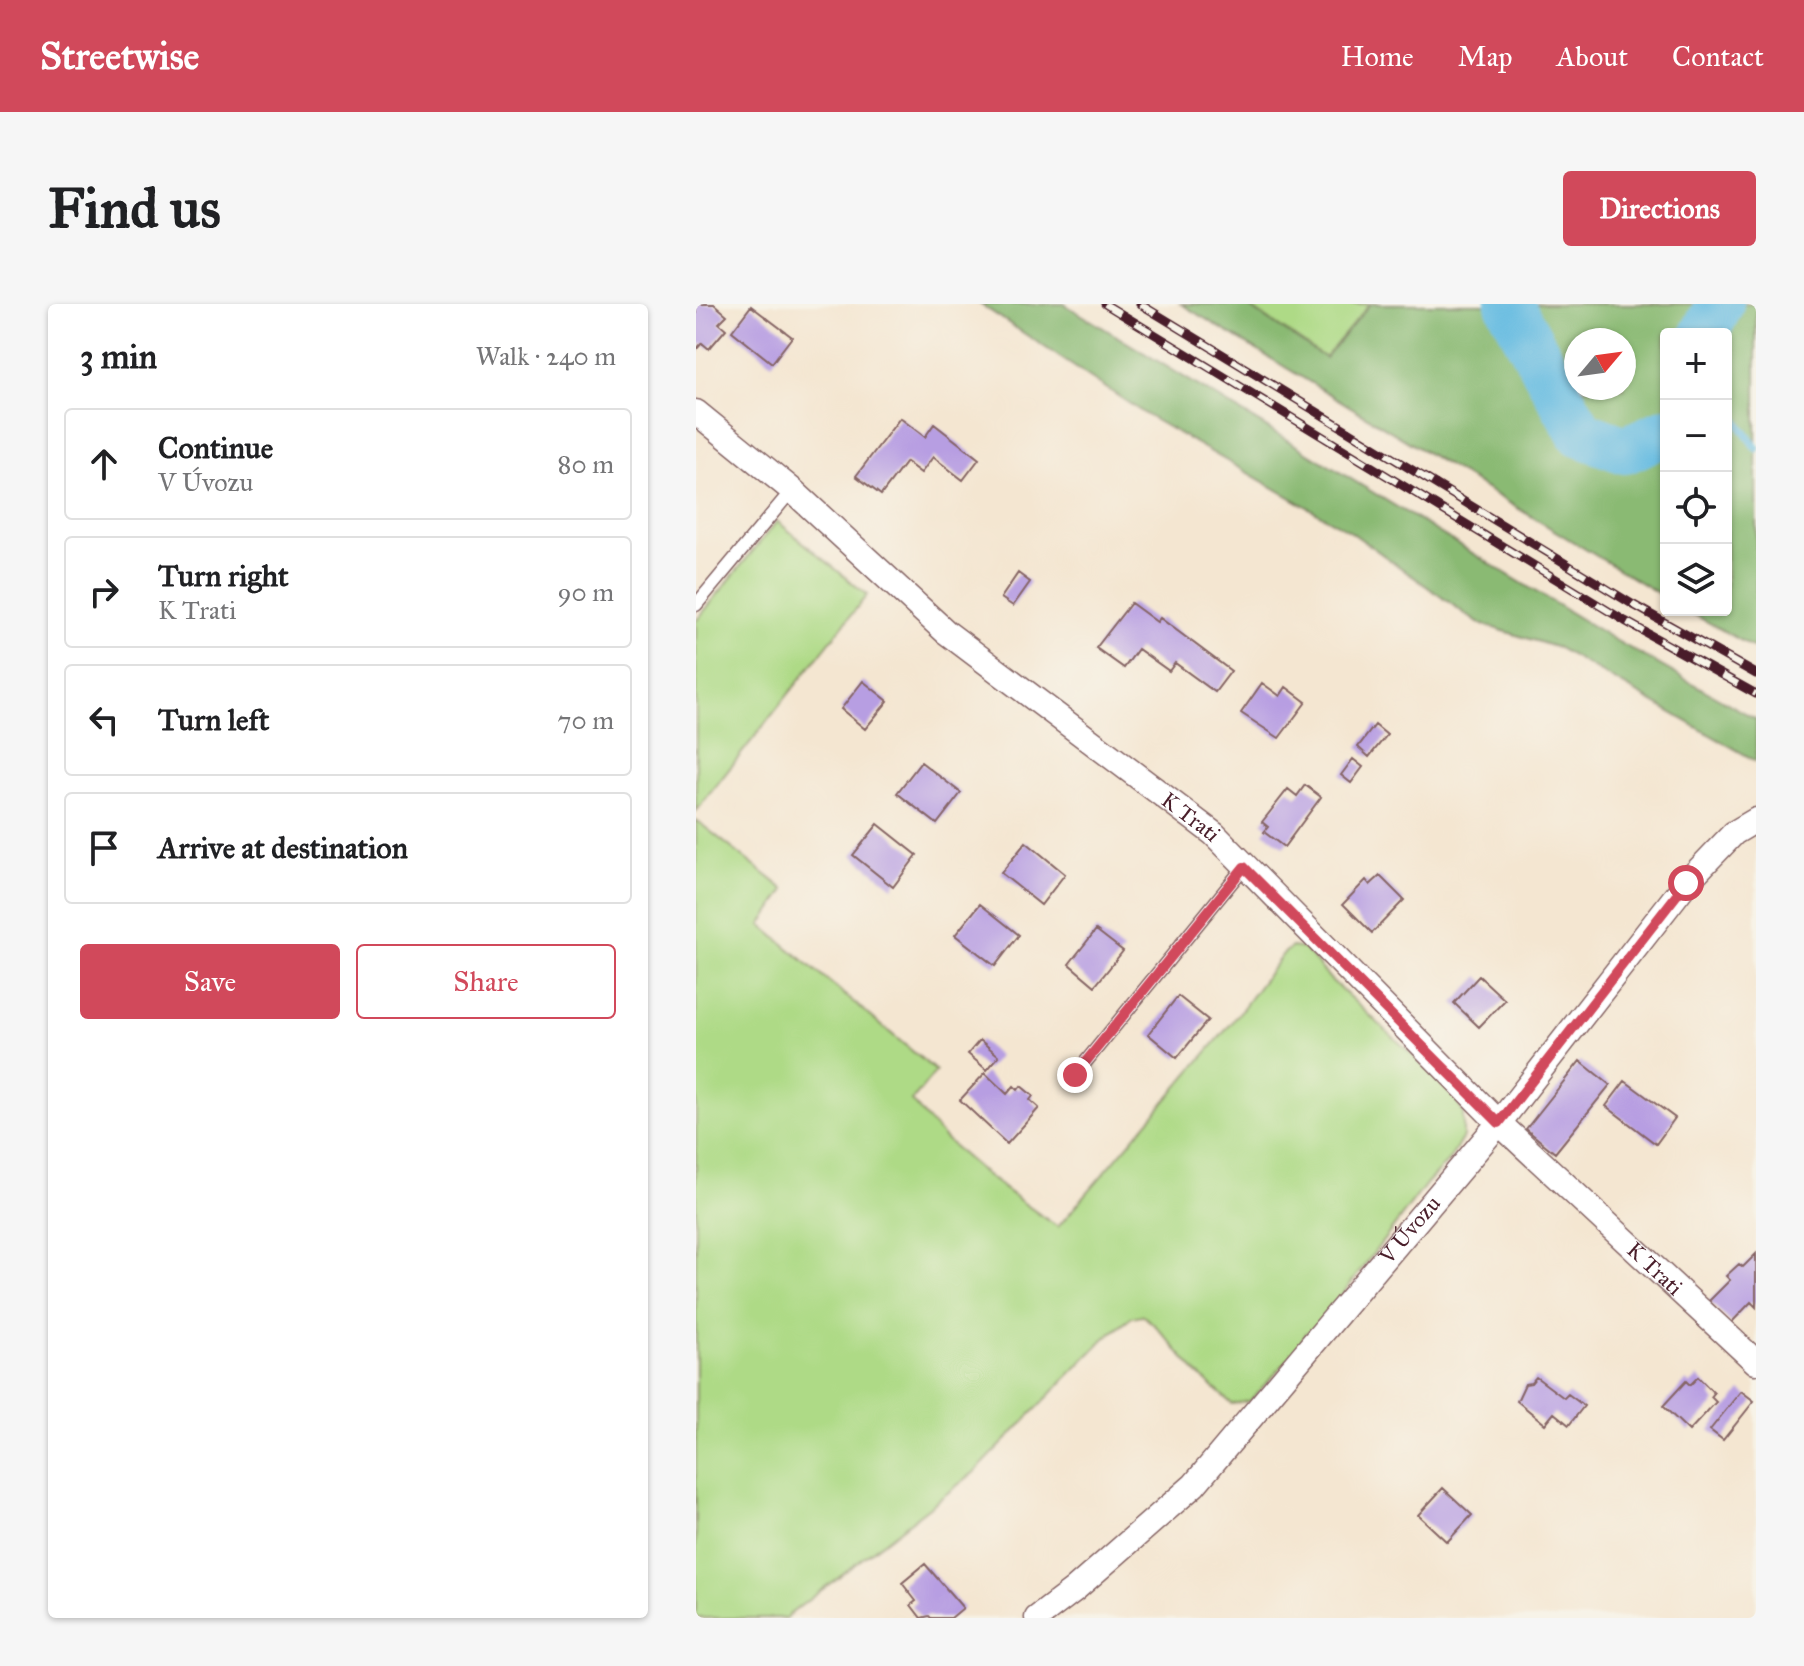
<!DOCTYPE html>
<meta charset="utf-8">
<style>
:root{--surface:#fff;--page:#f6f6f6;--text:#202124;--muted:#757577;--line:#e0e0e0;--accent:#d1495b}
body{margin:0;font-family:"IM FELL Great Primer",serif;background:var(--page);color:var(--text)}
.controls{position:absolute;right:24px;top:24px;display:grid;overflow:hidden;border-radius:8px;box-shadow:0 2px 6px #0004}
.controls button{width:72px;height:72px;display:grid;place-items:center;padding:0;border:0;border-bottom:2px solid var(--line);background:var(--surface);color:var(--text);font:40px sans-serif}
.compass{position:absolute;left:868px;top:24px;width:72px;height:72px;border-radius:50%;background:var(--surface);box-shadow:0 2px 6px #0004;rotate:61deg}
.stop{position:absolute;width:24px;height:24px;margin:-18px;border:6px solid #d1495b;border-radius:50%;background:#fff}
.stop.end{background:#d1495b;border-color:#fff;box-shadow:0 2px 8px #0008}
.list{margin:0;padding:0;list-style:none}
h2{display:flex;justify-content:space-between;align-items:center;height:104px;margin:0;padding:0 32px;font-size:34px}
h2 small{font-size:26px;font-weight:400;color:var(--muted)}
.list li{display:grid;grid-template-columns:52px 1fr auto;gap:24px;align-items:center;box-sizing:border-box;height:112px;margin:0 16px 16px;padding:0 16px;border:2px solid var(--line);border-radius:8px}
.list b{display:block;font-size:30px;white-space:nowrap}
.list p{margin:0;font-size:26px;white-space:nowrap;color:var(--muted)}
.list em{font-size:26px;font-style:normal;color:var(--muted)}
.actions{display:flex;gap:16px;padding:24px 32px}
.actions a{flex:1;padding:18px 0;border:2px solid var(--accent);border-radius:8px;text-align:center;font-size:28px;color:var(--accent)}
.actions .main{background:var(--accent);color:#fff}
.icon{flex:none;width:44px;height:44px;fill:none;stroke:currentColor;stroke-width:2;stroke-linecap:round;stroke-linejoin:round}
.map{position:relative;flex:none;width:1060px;height:1314px;overflow:hidden;border-radius:8px}
header{display:flex;align-items:center;gap:48px;box-sizing:border-box;height:112px;padding:0 40px;background:var(--accent);color:#fff}
header strong{font-size:38px}
nav{display:flex;gap:44px;margin-inline-start:auto;font-size:28px}
.intro{display:flex;align-items:center;justify-content:space-between;box-sizing:border-box;height:192px;padding:0 48px}
h1{margin:0;font-size:56px}
.button{padding:20px 36px;border-radius:8px;background:var(--accent);color:#fff;font-size:28px;font-weight:700}
main{display:flex;gap:48px;padding:0 48px}
aside{flex:1;background:var(--surface);border-radius:8px;box-shadow:0 2px 6px #0004}
.map>svg:first-child{display:block}
</style>
<header>
<strong>Streetwise</strong>
<nav><a>Home</a><a>Map</a><a>About</a><a>Contact</a></nav>
</header>
<div class="intro"><h1>Find us</h1><a class="button">Directions</a></div>
<main>
<aside>
<h2>3 min<small>Walk · 240 m</small></h2>
<ul class="list">
<li><svg class="icon" aria-label="ahead" viewBox="0 0 24 24"><path d="M12 20V5M6 11l6-6 6 6"/></svg><div><b>Continue</b><p>V Úvozu</p></div><em>80 m</em></li>
<li><svg class="icon" aria-label="right" viewBox="0 0 24 24"><path d="M7 20v-9h11M14 6l5 5-5 5"/></svg><div><b>Turn right</b><p>K Trati</p></div><em>90 m</em></li>
<li><svg class="icon" aria-label="left" viewBox="0 0 24 24"><path d="M17 20v-9H6M10 6l-5 5 5 5"/></svg><div><b>Turn left</b></div><em>70 m</em></li>
<li><svg class="icon" aria-label="arrive" viewBox="0 0 24 24"><path d="M6 21V4h12l-3 4 3 4H6"/></svg><div><b>Arrive at destination</b></div></li>
</ul>
<div class="actions"><a class="main">Save</a><a>Share</a></div>
</aside>
<div class="map">
<svg width="1060" height="1314" viewBox="0 0 1060 1314">
<rect width="100%" height="100%" fill="#f7f3e8"/>
<filter id="ink" filterUnits="userSpaceOnUse"><feTurbulence type="fractalNoise" baseFrequency=".0125" numOctaves="2"/><feDisplacementMap in="SourceGraphic" scale="16" xChannelSelector="R" yChannelSelector="G"/><feConvolveMatrix kernelMatrix="1 2 1 2 8 2 1 2 1" color-interpolation-filters="sRGB"/></filter>
<filter id="wash" filterUnits="userSpaceOnUse"><feTurbulence type="fractalNoise" baseFrequency=".006" numOctaves="4" result="noise"/><feDisplacementMap in="SourceGraphic" scale="32" xChannelSelector="R" yChannelSelector="G"/><feGaussianBlur stdDeviation="1.8" result="paint"/><feColorMatrix in="noise" values="0 0 0 0 0 0 0 0 0 0 0 0 0 0 0 0 0 1.4 0 .05"/><feComposite in="paint" operator="in"/></filter>
<g filter="url(#wash)">
<rect width="100%" height="100%" fill="#f4e6d1"/>
<!-- green -->
<path fill="#aeda86" stroke="#7c7c58" stroke-width="2" d="M549,0H674L629,54Z
M81,217L171,291L0,507V317Z
M0,516L89,586L65,621L240,767L216,797C255,848 309,887 362,923L535,720L587,650L596,643L609,645L634,675L755,786L767,809V833L754,855L731,879L624,1020L610,1029L599,1048L554,1097L536,1100L500,1068L459,1021L446,1011L436,1013L408,1035L280,1167L89,1314H0Z"/>
<!-- forest -->
<path fill="#8aba73" stroke="#6a6c4f" stroke-width="2" fill-rule="evenodd" d="M284,0H368L919,336L1060,415V457L862,344L782,319L655,228L452,112Z
M485,0H549L629,54L674,0H1060V345L990,306H1030V30H970V294ZM928,36V84H880V36Z"/>
<g fill="none" stroke-linecap="round" stroke-linejoin="round">
<!-- stream -->
<path stroke="#65bbe1" stroke-width="8" d="M1030,102L1060,144"/>
<!-- river -->
<path stroke="#65bbe1" stroke-width="48" d="M813,0L885,130L929,146L970,128
M1008,30L1024,0"/>
</g>
<g id="blocks">
<!-- building -->
<path fill="#b79ee2" d="M0,0H18L31,11L23,19L30,25L13,45L6,39L0,46Z
M55,2L96,33L76,59L36,27Z
M204,114L229,133L238,120L283,155L267,176L237,153L225,169L210,158L185,191L160,172Z
M322,269L334,278L317,302L305,294Z
M435,299L461,318L464,314L535,367L519,388L479,359L473,367L442,345L428,364L400,344Z
M167,377L192,397L169,425L145,405Z
M566,379L584,392L590,383L610,398L583,434L545,409Z
M679,421L691,431L673,453L662,443Z
M657,455L667,463L655,479L645,471Z
M225,458L265,489L241,520L201,489Z
M609,481L625,493L588,543L568,528L572,523L566,518L592,485L601,492Z
M182,520L221,551L197,583L157,551Z
M330,538L369,570L345,601L305,569Z
M684,572L708,596L676,629L647,600L670,576L674,581Z
M284,600L323,631L299,662L259,631Z
M400,626L427,647L399,682L373,660Z
M783,672L809,696L783,723L758,699Z
M482,692L512,716L481,754L452,730Z
M284,736L303,752L291,766L272,750Z
M884,757L914,781L859,849L830,825Z
M289,769L311,790L318,782L322,786L325,782L337,792L334,796L343,804L311,840L264,796Z
M929,777L979,814L960,840L910,802Z
M1060,950V1003L1055,998L1035,1019L1013,997L1034,976L1030,972L1043,960L1047,963Z
M840,1073L868,1094L872,1090L888,1102L873,1121L858,1109L849,1120L821,1097L829,1080L835,1079Z
M1002,1073L1018,1089L1015,1093L1020,1098L993,1127L967,1102L990,1077L994,1081Z
M1045,1087L1058,1097L1027,1136L1014,1126Z
M747,1184L776,1211L751,1238L722,1211Z
M229,1260L267,1304L255,1314H235L233,1312L225,1314L215,1301L220,1297L206,1279Z"/>
</g>
</g>
<g filter="url(#ink)">
<use href="#blocks" fill-opacity="0" stroke="#866565" stroke-width="2"/>
<g fill="none" stroke-linecap="round" stroke-linejoin="round">
<defs>
<path id="lane" d="M0,301L96,186
M379,771L548,563"/>
<g id="street">
<path id="s1" d="M0,108L96,186L250,328L518,530L803,819L1060,1058"/>
<path id="s2" d="M341,1314L378,1286L498,1181L803,819L990,579L1038,529L1060,516"/>
</g>
</defs>
<!-- lane casing -->
<use href="#lane" stroke="#866565" stroke-width="15"/>
<!-- street casing -->
<use href="#street" stroke="#866565" stroke-width="27"/>
<!-- lane -->
<use href="#lane" stroke="#fff" stroke-width="12"/>
<!-- street -->
<use href="#street" stroke="#fff" stroke-width="24"/>
<defs>
<path id="rail" d="M409,0L929,317L1060,390
M444,0L936,300L1060,370"/>
</defs>
<!-- rail casing -->
<use href="#rail" stroke="#4a1f2b" stroke-width="9"/>
<!-- rail -->
<use href="#rail" stroke="#f7f3e8" stroke-width="6" stroke-dasharray="18" stroke-linecap="butt"/>
</g>
</g>
<g fill="none" stroke-linecap="round" stroke-linejoin="round" filter="url(#ink)">
<!-- route -->
<path stroke="#d1495b" stroke-width="10" d="M379,771L548,563L803,819L990,579"/>
</g>
<g text-anchor="middle" dominant-baseline="central" stroke-width="6" stroke-linejoin="round" paint-order="stroke">
<!-- street labels -->
<g font-size="22" fill="#4a1f2b" stroke="#f7f3e8">
<text stroke="none"><textPath href="#s1" startOffset="640">K Trati</textPath></text>
<text stroke="none"><textPath href="#s2" startOffset="540">V Úvozu</textPath></text>
<text stroke="none"><textPath href="#s1" startOffset="1288">K Trati</textPath></text>
</g>
</g>
</svg>
<div class="controls">
<button>+</button>
<button>−</button>
<button><svg class="icon" aria-label="locate" viewBox="0 0 24 24"><circle cx="12" cy="12" r="6"/><path d="M12 2v4M12 18v4M2 12h4M18 12h4"/></svg></button>
<button><svg class="icon" aria-label="layers" viewBox="0 0 24 24"><path d="M12 4l9 5-9 5-9-5zM3 14l9 5 9-5"/></svg></button>
</div>
<svg class="compass" viewBox="-18 -18 36 36"><path d="M0-13l5 13h-10z" fill="#e53935"/><path d="M0 13l5-13h-10z" fill="#757577"/></svg>
<div class="stop" style="left:990px;top:579px"></div>
<div class="stop end" style="left:379px;top:771px"></div>
</div>
</main>
